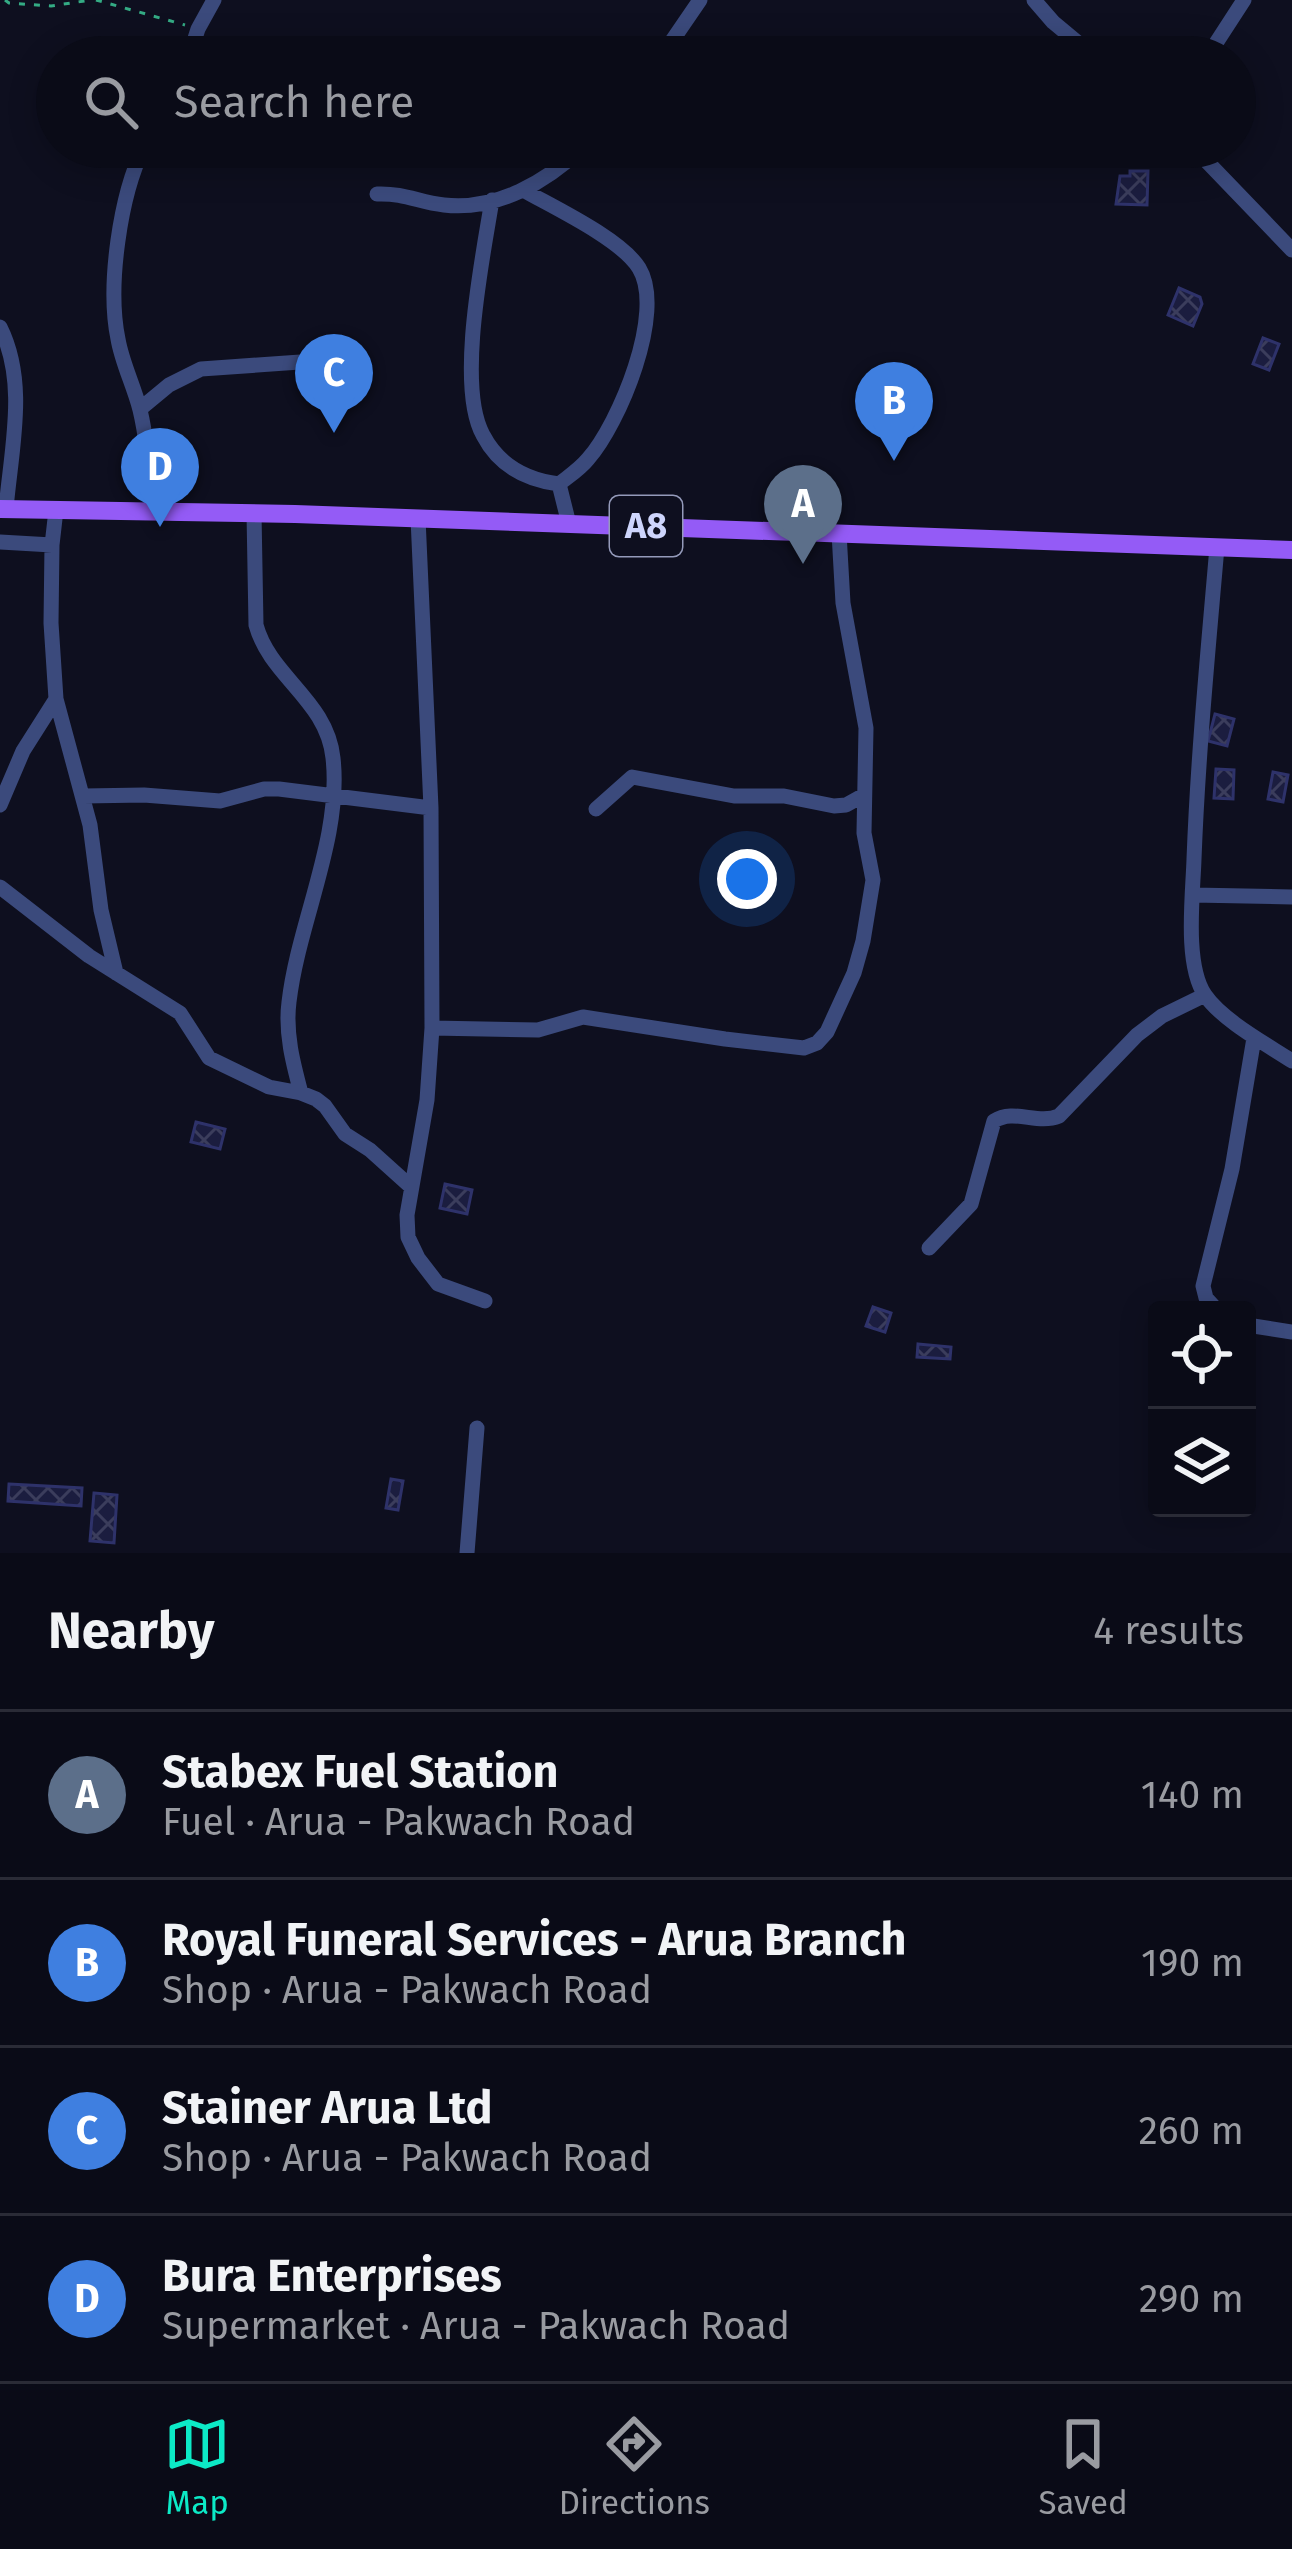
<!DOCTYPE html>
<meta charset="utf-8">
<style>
:root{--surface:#0a0b17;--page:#131420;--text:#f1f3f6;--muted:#999ba1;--line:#2a2b36;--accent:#0ceac6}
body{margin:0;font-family:"Fira Sans",sans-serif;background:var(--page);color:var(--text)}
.controls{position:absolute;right:36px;bottom:36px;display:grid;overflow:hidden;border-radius:12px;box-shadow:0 6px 30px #0003}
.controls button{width:108px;height:108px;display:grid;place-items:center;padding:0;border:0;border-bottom:3px solid var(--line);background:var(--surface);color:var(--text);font:60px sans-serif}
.you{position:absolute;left:747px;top:879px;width:42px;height:42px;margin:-30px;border:9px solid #fff;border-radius:50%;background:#1a73e8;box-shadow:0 0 0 18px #1a73e833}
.badge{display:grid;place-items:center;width:78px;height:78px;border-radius:50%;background:var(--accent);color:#fff;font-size:39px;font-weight:700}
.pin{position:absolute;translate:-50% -99px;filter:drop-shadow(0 3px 6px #0008)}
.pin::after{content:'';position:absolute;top:63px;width:42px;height:36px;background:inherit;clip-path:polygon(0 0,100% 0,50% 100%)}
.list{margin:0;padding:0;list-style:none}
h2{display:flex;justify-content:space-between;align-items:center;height:156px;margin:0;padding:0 48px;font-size:51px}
h2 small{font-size:39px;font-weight:400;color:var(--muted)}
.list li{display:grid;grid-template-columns:78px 1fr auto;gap:36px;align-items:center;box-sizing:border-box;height:168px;padding:0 48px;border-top:3px solid var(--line)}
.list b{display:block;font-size:45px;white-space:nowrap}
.list p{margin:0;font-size:39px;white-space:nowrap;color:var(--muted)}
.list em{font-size:39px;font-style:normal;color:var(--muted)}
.icon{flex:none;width:66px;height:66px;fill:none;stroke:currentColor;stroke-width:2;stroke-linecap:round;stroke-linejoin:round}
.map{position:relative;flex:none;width:1292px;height:1553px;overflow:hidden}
.search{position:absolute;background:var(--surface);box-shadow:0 6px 30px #0003;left:36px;right:36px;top:36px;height:132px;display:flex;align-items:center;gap:30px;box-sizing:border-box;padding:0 42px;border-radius:66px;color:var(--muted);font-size:45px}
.sheet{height:828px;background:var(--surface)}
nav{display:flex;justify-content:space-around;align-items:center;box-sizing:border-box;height:168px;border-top:3px solid var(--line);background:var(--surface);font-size:33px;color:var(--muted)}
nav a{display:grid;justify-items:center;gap:6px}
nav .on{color:var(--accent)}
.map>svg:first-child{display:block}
</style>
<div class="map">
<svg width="1292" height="1553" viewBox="0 0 1292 1553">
<defs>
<pattern id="building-cross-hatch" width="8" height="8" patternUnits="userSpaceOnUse" patternTransform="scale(3)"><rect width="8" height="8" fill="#1b1d3f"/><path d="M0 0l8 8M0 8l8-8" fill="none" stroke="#3b3d5c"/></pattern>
</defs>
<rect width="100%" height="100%" fill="#0e0f1f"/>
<!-- building -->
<path fill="url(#building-cross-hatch)" stroke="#2e326a" stroke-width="3" d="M1130,171H1148L1147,205L1116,204L1120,176H1130Z
M1179,288L1200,297L1202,304L1193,326L1168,315Z
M1263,338L1279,344L1269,370L1253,364Z
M1215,714L1234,719L1227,746L1208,741Z
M1216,769L1234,770L1233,799L1214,798Z
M1273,772L1288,775L1283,802L1268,799Z
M196,1122L225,1129L220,1149L191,1142Z
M445,1184L472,1190L467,1214L440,1208Z
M873,1307L891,1313L885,1332L866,1326Z
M918,1344L951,1347L950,1359L917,1357Z
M391,1479L403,1481L398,1510L386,1508Z
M9,1484L82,1488L81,1506L8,1501Z
M94,1493L117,1495L114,1543L90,1541Z"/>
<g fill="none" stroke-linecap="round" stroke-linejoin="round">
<!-- path -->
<path stroke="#34ab84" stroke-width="3" stroke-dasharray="6 9" stroke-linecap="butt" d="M5,0L9,3L51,6L91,0
M96,0L185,25"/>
<!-- minor -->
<path stroke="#3b4a7c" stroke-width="15" d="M1034,0L1053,22L1095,57
M189,57L198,29L214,0
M661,57L700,0
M1207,57L1244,0
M144,147C120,195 107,286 118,339C122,363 134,386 140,410C148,443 149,478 152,512
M1193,147L1292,250
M523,190C553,207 621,239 639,268C666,312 619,424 588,459C580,469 569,476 559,484
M377,194C405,193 418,202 444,205C497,211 546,182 583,147
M492,200C483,256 456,386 483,435C499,466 527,480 559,484L569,524
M0,327C28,383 11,449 6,509
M140,409L169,385L201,369L357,358
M56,510L52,545L51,623L56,699L90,825L101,910L116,973
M254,513L256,625C270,677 327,700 333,758C342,838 298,923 289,1002C285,1033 293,1063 301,1093
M418,518L431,808L432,1028L427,1100L407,1215L408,1237L418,1258L438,1284L485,1301
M0,542L52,545
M1217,547C1208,651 1198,754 1194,859C1193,894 1184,964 1205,995C1222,1020 1266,1044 1292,1061
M84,796L144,795L220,801L264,789H279L431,808
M0,805L23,751L56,699
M596,809L632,777L734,796H784L834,806L846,805L864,795
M0,887L89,956L180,1013L209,1058L269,1087L301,1093L316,1099L325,1106L345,1134L370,1150L410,1186
M1193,895L1292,897
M432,1028L538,1030L583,1017L725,1039L804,1048L817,1043L827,1032L854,973L863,941L873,880L864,833L866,728L843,603L839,533
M929,1248L971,1204L994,1121C1014,1108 1037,1125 1059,1116L1137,1035L1162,1016L1205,995
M1217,1310L1206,1298L1203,1286L1232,1169L1254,1038
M1247,1325L1292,1332
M467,1553L477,1428"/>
<!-- major -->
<path stroke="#945bf6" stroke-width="18" d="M0,509L295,514L1292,550"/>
</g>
<g text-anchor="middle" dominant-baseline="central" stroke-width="12" stroke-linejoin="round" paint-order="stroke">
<!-- shield labels -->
<rect fill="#0e0f1f" stroke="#949aba" stroke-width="3" x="610" y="496" width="72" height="60" rx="9"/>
<g font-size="36" font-weight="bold" fill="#ced5fc">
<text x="646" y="526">A8</text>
</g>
</g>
</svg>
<div class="controls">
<button><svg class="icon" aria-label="locate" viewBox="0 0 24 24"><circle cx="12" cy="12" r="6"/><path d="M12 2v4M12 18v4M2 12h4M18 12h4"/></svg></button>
<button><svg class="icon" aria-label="layers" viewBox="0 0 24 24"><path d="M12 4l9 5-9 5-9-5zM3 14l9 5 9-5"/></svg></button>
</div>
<div class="you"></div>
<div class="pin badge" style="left:803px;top:564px;background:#5c6f8a">A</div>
<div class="pin badge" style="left:894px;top:461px;background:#3f7fe0">B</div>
<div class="pin badge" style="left:334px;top:433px;background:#3f7fe0">C</div>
<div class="pin badge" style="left:160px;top:527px;background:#3f7fe0">D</div>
<div class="search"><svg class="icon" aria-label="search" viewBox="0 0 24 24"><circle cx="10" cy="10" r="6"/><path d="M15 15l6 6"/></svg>Search here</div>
</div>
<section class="sheet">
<h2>Nearby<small>4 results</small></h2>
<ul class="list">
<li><span class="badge" style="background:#5c6f8a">A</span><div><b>Stabex Fuel Station</b><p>Fuel · Arua - Pakwach Road</p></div><em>140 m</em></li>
<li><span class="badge" style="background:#3f7fe0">B</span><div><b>Royal Funeral Services - Arua Branch</b><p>Shop · Arua - Pakwach Road</p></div><em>190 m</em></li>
<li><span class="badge" style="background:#3f7fe0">C</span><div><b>Stainer Arua Ltd</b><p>Shop · Arua - Pakwach Road</p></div><em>260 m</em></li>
<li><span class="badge" style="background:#3f7fe0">D</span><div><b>Bura Enterprises</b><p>Supermarket · Arua - Pakwach Road</p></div><em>290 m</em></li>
</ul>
</section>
<nav>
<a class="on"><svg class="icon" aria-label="map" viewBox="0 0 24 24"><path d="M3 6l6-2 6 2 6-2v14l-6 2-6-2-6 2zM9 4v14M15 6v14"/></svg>Map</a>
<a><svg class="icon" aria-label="directions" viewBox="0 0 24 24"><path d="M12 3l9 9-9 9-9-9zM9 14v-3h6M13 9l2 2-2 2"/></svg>Directions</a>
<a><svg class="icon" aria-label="saved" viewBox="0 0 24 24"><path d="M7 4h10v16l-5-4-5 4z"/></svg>Saved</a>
</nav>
